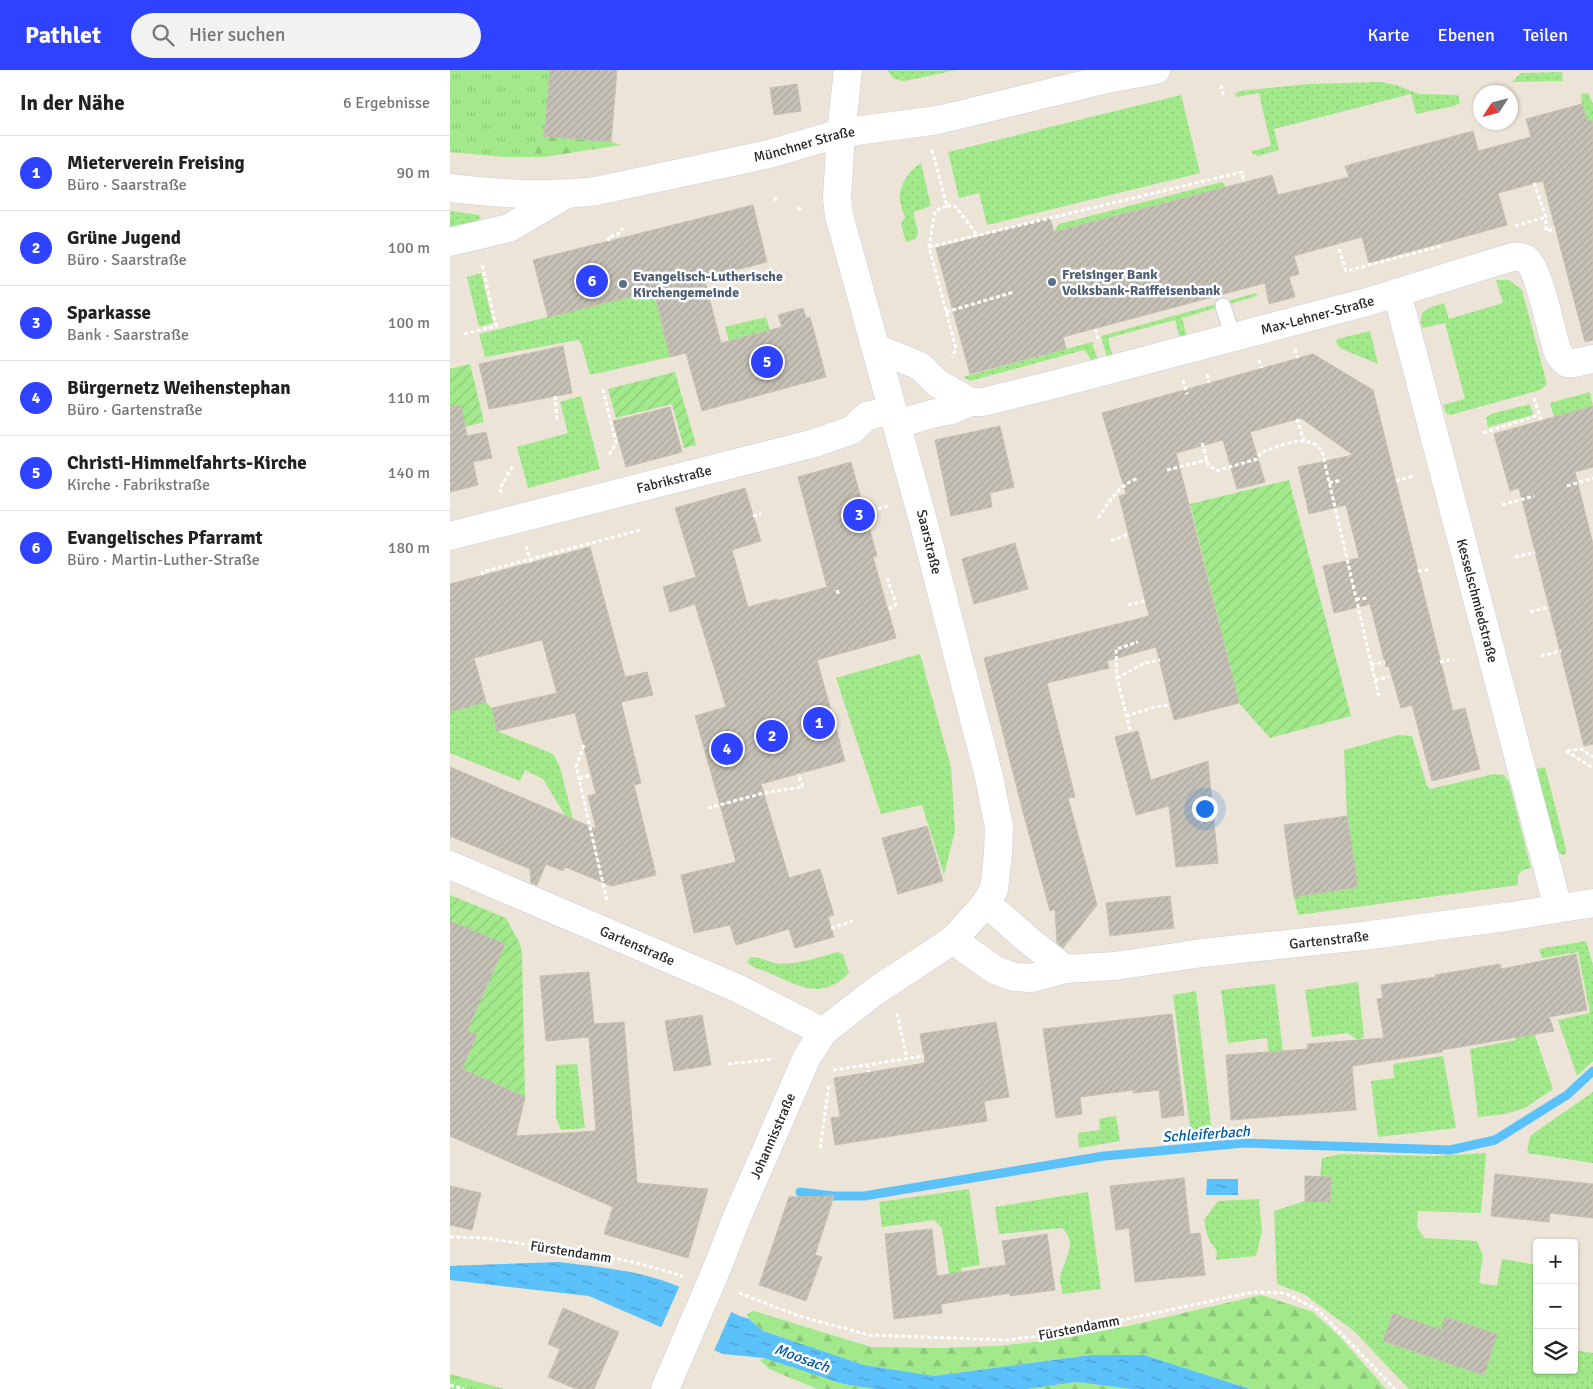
<!DOCTYPE html>
<html lang="de">
<meta charset="utf-8">
<style>
:root{--surface:#fff;--page:#f2f2f2;--text:#222;--muted:#767676;--line:#e0e0e0;--accent:#2f42ff}
body{margin:0;font-family:Signika,sans-serif;background:var(--page);color:var(--text)}
.controls{position:absolute;right:15px;bottom:15px;display:grid;overflow:hidden;border-radius:5px;box-shadow:0 1px 4px #0004}
.controls button{width:45px;height:45px;display:grid;place-items:center;padding:0;border:0;border-bottom:1px solid var(--line);background:var(--surface);color:var(--text);font:25px sans-serif}
.compass{position:absolute;left:1023px;top:15px;width:45px;height:45px;border-radius:50%;background:var(--surface);box-shadow:0 1px 4px #0004;rotate:234deg}
.you{position:absolute;left:754px;top:738px;width:18px;height:18px;margin:-12px;border:4px solid #fff;border-radius:50%;background:#1a73e8;box-shadow:0 0 0 8px #1a73e833}
.badge{display:grid;place-items:center;width:32px;height:32px;border-radius:50%;background:var(--accent);color:#fff;font-size:16px;font-weight:700}
.pin{position:absolute;translate:-50% -50%;border:2px solid #fff;box-shadow:0 1px 5px #0006}
.list{margin:0;padding:0;list-style:none}
h2{display:flex;justify-content:space-between;align-items:center;height:65px;margin:0;padding:0 20px;font-size:21px}
h2 small{font-size:16px;font-weight:400;color:var(--muted)}
.list li{display:grid;grid-template-columns:32px 1fr auto;gap:15px;align-items:center;box-sizing:border-box;height:75px;padding:0 20px;border-top:1px solid var(--line)}
.list b{display:block;font-size:19px;white-space:nowrap}
.list p{margin:0;font-size:16px;white-space:nowrap;color:var(--muted)}
.list em{font-size:16px;font-style:normal;color:var(--muted)}
.icon{flex:none;width:28px;height:28px;fill:none;stroke:currentColor;stroke-width:2;stroke-linecap:round;stroke-linejoin:round}
.map{position:relative;flex:none;width:1143px;height:1319px;overflow:hidden}
header{display:flex;align-items:center;gap:30px;box-sizing:border-box;height:70px;padding:0 25px;background:var(--accent);color:#fff}
header strong{font-size:24px}
nav{display:flex;gap:28px;margin-inline-start:auto;font-size:18px}
.search{width:350px;height:45px;background:var(--page);display:flex;align-items:center;gap:12px;box-sizing:border-box;padding:0 18px;border-radius:28px;color:var(--muted);font-size:19px}
main{display:flex}
aside{flex:1;background:var(--surface)}
.map>svg:first-child{display:block}
</style>
<header>
<strong>Pathlet</strong>
<div class="search"><svg class="icon" aria-label="search" viewBox="0 0 24 24"><circle cx="10" cy="10" r="6"/><path d="M15 15l6 6"/></svg>Hier suchen</div>
<nav><a>Karte</a><a>Ebenen</a><a>Teilen</a></nav>
</header>
<main>
<aside>
<h2>In der Nähe<small>6 Ergebnisse</small></h2>
<ul class="list">
<li><span class="badge">1</span><div><b>Mieterverein Freising</b><p>Büro · Saarstraße</p></div><em>90 m</em></li>
<li><span class="badge">2</span><div><b>Grüne Jugend</b><p>Büro · Saarstraße</p></div><em>100 m</em></li>
<li><span class="badge">3</span><div><b>Sparkasse</b><p>Bank · Saarstraße</p></div><em>100 m</em></li>
<li><span class="badge">4</span><div><b>Bürgernetz Weihenstephan</b><p>Büro · Gartenstraße</p></div><em>110 m</em></li>
<li><span class="badge">5</span><div><b>Christi-Himmelfahrts-Kirche</b><p>Kirche · Fabrikstraße</p></div><em>140 m</em></li>
<li><span class="badge">6</span><div><b>Evangelisches Pfarramt</b><p>Büro · Martin-Luther-Straße</p></div><em>180 m</em></li>
</ul>
</aside>
<div class="map">
<svg width="1143" height="1319" viewBox="0 0 1143 1319">
<defs>
<pattern id="grass-dots" width="8" height="8" patternUnits="userSpaceOnUse" patternTransform="scale(1.25)"><rect width="8" height="8" fill="#a2e98b"/><path d="M2 2h.1M6 6h.1" fill="none" stroke="#8cc878" stroke-width="1.8" stroke-linecap="round"/></pattern>
<pattern id="forest-firs" width="22" height="20" patternUnits="userSpaceOnUse" patternTransform="scale(1.25)"><rect width="22" height="20" fill="#a2e98b"/><path d="M5 1l3.5 6h-7zM16 11l3.5 6h-7z" fill="#8cc878"/></pattern>
<pattern id="park-tufts" width="24" height="20" patternUnits="userSpaceOnUse" patternTransform="scale(1.25)"><rect width="24" height="20" fill="#a2e98b"/><path d="M3 7l-1-3M5 7V3M7 7l1-3M15 17l-1-3M17 17v-4M19 17l1-3" fill="none" stroke="#8cc878"/></pattern>
<pattern id="garden-furrows" width="10" height="10" patternUnits="userSpaceOnUse" patternTransform="scale(1.25)"><rect width="10" height="10" fill="#a2e98b"/><path d="M-1 1l2-2M0 10L10 0M9 11l2-2" fill="none" stroke="#8cc878"/></pattern>
<pattern id="water-ripples" width="26" height="14" patternUnits="userSpaceOnUse" patternTransform="scale(1.25)"><rect width="26" height="14" fill="#5bc1fb"/><path d="M2 4q2-2 4 0t4 0M15 11q2-2 4 0t4 0" fill="none" stroke="#4b9dcb"/></pattern>
<pattern id="building-hatch" width="6" height="6" patternUnits="userSpaceOnUse" patternTransform="scale(1.25)"><rect width="6" height="6" fill="#c6c1b6"/><path d="M-1 1l2-2M0 6l6-6M5 7l2-2" fill="none" stroke="#aaa69c"/></pattern>
</defs>
<rect width="100%" height="100%" fill="#ece4d6"/>
<!-- grass -->
<path fill="url(#grass-dots)" fill-rule="evenodd" d="M437,0H507L454,11L444,9Z
M1112,2L1113,11L1062,12L1071,3Z
M930,12L946,15L969,24L1008,25L1010,33L1004,36L966,44L961,24L824,59L829,80L808,86L802,83V81L821,76L809,23L785,27L786,23L790,21L858,14Z
M1138,23L1143,34V51H1137L1132,34L1131,24Z
M731,25L750,103L537,155L529,123L509,128L498,82Z
M471,93L481,136L463,142L468,162L466,169L456,172L451,154L455,147C453,142 451,137 450,131C448,117 459,100 471,93Z
M772,112L776,117L604,162L609,154Z
M0,141L29,145L31,148L29,150L0,157Z
M31,203L43,253L29,257L17,207Z
M1046,210H1059L1072,220L1096,310V315L1090,320L1000,345L996,343L993,335L1015,329L995,253L972,258C967,239 979,238 994,233L999,249L1053,233Z
M204,221L220,287L140,305L131,273L128,270L35,287L29,264Z
M806,223L807,226L732,248L737,267L730,269L725,250L658,268L663,287L657,288L651,266Z
M316,247L320,260L279,271L275,257Z
M920,261L928,294L890,278L886,272L887,269Z
M642,272L648,290L641,292L639,286L634,280L520,311L513,307Z
M1140,322L1143,336L1104,347L1100,333Z
M131,326L150,399L78,418L67,377L118,363L110,332Z
M1080,334L1083,345L1038,357L1036,348L1041,344Z
M470,584L501,697L505,761L494,805L472,735L431,744L386,608Z
M36,632L42,638L47,661L103,684L110,697L127,765L93,709L75,700L70,711L0,683V641Z
M948,665L962,666L977,716L980,719L1044,704L1054,705L1059,712L1081,798L1073,800L1068,805V815L848,845L844,827L908,817L897,746L894,680Z
M1095,697L1116,779V784L1112,785L1108,781L1086,699Z
M1136,871L1143,895V991L1127,1006L1108,950L1140,943L1128,882L1092,888L1089,879Z
M387,882L393,884L399,903C371,932 348,915 317,902C310,899 302,898 297,892L301,887C309,887 316,891 324,893C346,896 366,888 387,882Z
M908,912L914,967L908,970L898,963L862,967L855,920Z
M825,914L838,1024L823,1025L817,968L778,973L771,920Z
M746,921L762,1063L741,1065L723,925Z
M1074,933L1103,1019L1075,1038L1055,1044L1028,1047L1020,979L1066,970L1061,936Z
M993,986L1006,1058L928,1067L921,1011L944,1008L943,994Z
M127,994L135,1058L111,1060L106,1048V995Z
M1143,1022V1093L1077,1083L1080,1066Z
M666,1046L670,1071L629,1078L628,1063L650,1060L649,1049Z
M1036,1083L1031,1143L968,1141L967,1157L974,1168L1027,1171L1033,1186L1029,1213L1047,1216L1052,1189L1087,1195V1300H1124V1280L1143,1283V1319H959L904,1261L854,1224L827,1214L824,1141L855,1131H880L881,1108L870,1107L872,1088L891,1084L984,1086ZM943,1243L958,1248L948,1277L933,1271ZM995,1247L1047,1264L1034,1305L982,1287Z
M519,1119L530,1195L511,1198L516,1228L503,1230L492,1158L484,1150L432,1157L429,1132Z
M638,1122L651,1219L613,1224C612,1220 611,1216 610,1212C609,1194 631,1176 612,1158L549,1164L545,1137Z
M809,1129L812,1161L806,1186L766,1190C769,1176 762,1178 758,1167C756,1162 755,1155 754,1150L768,1131Z"/>
<!-- forest -->
<path fill="url(#forest-firs)" d="M100,0L94,66L161,72L171,75L94,87H54Z
M811,1225L863,1242L890,1267L936,1319H800L694,1285H641L484,1306L414,1295L313,1261L299,1249L297,1244L304,1241L421,1277L492,1278L547,1276L602,1270L678,1256Z
M314,1288L393,1314L425,1319H367L319,1299L310,1290Z
M626,1312L682,1319H577Z"/>
<!-- park -->
<path fill="url(#park-tufts)" d="M0,0H100L94,66L74,87H54L0,82Z
M0,1304L54,1319H0Z"/>
<!-- garden -->
<path fill="url(#garden-furrows)" d="M20,294L34,352L14,357L0,370V299Z
M225,302L246,375L234,378L222,334L166,348L158,319Z
M839,410L901,646L820,668L789,633L740,434Z
M0,825L56,848L70,874L72,884L75,1027L12,999L27,966L17,961L55,875L0,851Z"/>
<!-- water -->
<path fill="url(#water-ripples)" d="M757,1109H788V1125H756Z
M109,1192C148,1197 188,1200 225,1215C247,1224 269,1236 290,1246L299,1249L313,1261L414,1295L484,1306L641,1285H694L800,1319H682L626,1312L577,1319H425L393,1314L314,1288L273,1284L139,1226L0,1210V1196Z"/>
<!-- pier -->
<path fill="#ece4d6" d="M230,1215L282,1240L263,1283L210,1260Z"/>
<g fill="none" stroke-linecap="round" stroke-linejoin="round">
<!-- stream -->
<path stroke="#5bc1fb" stroke-width="9" d="M350,1122L383,1126H414L654,1086L794,1073L1000,1080L1045,1070L1117,1025L1143,1001"/>
</g>
<!-- building -->
<path fill="url(#building-hatch)" stroke="#c6c0b0" d="M100,0H167L161,72L94,66Z
M347,14L351,41L324,45L320,18Z
M1132,34L1137,51H1143V270L1135,272L1093,111L1048,123L1057,155L919,193L912,167L844,186L849,204L839,207L845,227L819,234L815,213L613,267L616,279L520,304L486,178L600,148L604,162L822,105L828,125L899,107L895,96L1023,61L1028,81L1081,67L1076,49Z
M303,135L317,192L254,208L271,273L332,257L328,245L353,238L356,248L360,247L376,307L252,341L236,283L220,287L204,221L98,247L83,190Z
M113,276L122,323L39,339L29,294Z
M863,284L923,320L1003,641L1015,638L1030,699L982,711L962,635L951,638L939,596L936,597L920,534L884,543L873,496L909,488L896,435L859,444L848,397L903,385L851,348L800,362L815,412L787,419L773,370L726,383L789,633L724,650L706,577L657,591L659,598L597,613L625,727L618,728L647,835L613,878L607,873L605,839L600,841L573,742L534,588L699,546L669,426L676,424L652,343Z
M11,335L17,366L36,362L42,388L23,392L28,415L0,422V337Z
M1143,336V397L1125,402L1143,474V674L1134,676L1069,418L1060,421L1044,364Z
M220,337L232,382L176,397L163,351Z
M550,356L564,417L540,423L542,437L501,446L485,370Z
M401,392L427,486L423,487L446,568L367,590L395,691L311,714L339,808L370,799L384,845L378,847L384,867L345,878L339,859L286,875L280,855L244,863L231,805L286,792L245,646L276,637L245,534L220,542L213,517L246,507L225,438L295,418L311,471L282,480L289,505L298,537L327,529V531L377,517L348,407Z
M565,473L578,519L524,534L512,489Z
M140,477L175,607L197,602L203,625L171,632L191,713L184,715L206,805L162,816L115,797L113,801L96,794L87,815L81,813L80,799L0,766V697L146,759L138,726L146,724L125,643L47,661L42,638L107,623L92,570L24,588L36,632L0,642V514Z
M688,661L701,710L758,691L768,793L726,797L719,736L686,745L665,667Z
M897,746L908,817L844,827L834,755Z
M477,756L493,811L448,824L432,768Z
M720,826L724,858L660,866L656,833Z
M0,851L55,874L17,961L27,965L12,999L75,1027L66,1066L146,1061L139,967L96,971L90,906L139,902L144,954L174,952L187,1113L258,1119L238,1188L154,1164L163,1137L0,1066Z
M1126,884L1137,940L1099,947L1104,961L992,980V982L902,996L906,1040L781,1050L776,985L858,979L857,974L934,968L927,929L933,928L931,915L986,907L985,905L1050,894L1051,899Z
M722,944L734,1045L712,1048L709,1020L684,1023L683,1020L630,1027L632,1044L606,1048L593,959Z
M252,945L261,995L224,1001L215,951Z
M546,952L559,1027L534,1031L537,1051L385,1075L381,1048L390,1047L384,1008L475,993L470,964Z
M1045,1104L1143,1114V1148L1100,1143L1099,1152L1041,1146Z
M855,1106L881,1107L880,1132L855,1131Z
M734,1108L740,1164L750,1163L755,1205L685,1212L679,1158L666,1160L660,1116Z
M0,1116L31,1123L22,1160L0,1155Z
M384,1126L365,1185L372,1187L356,1231L309,1215L339,1127Z
M482,1159L487,1206L556,1195L552,1171L597,1164L605,1220L560,1226V1223L491,1234L492,1243L444,1249L435,1164Z
M113,1238L169,1262L144,1319H126L98,1307L110,1279L98,1274Z
M943,1243L991,1260L995,1247L1047,1264L1034,1305L933,1271Z"/>
<g fill="none" stroke-linecap="round" stroke-linejoin="round">
<defs>
<path id="service" d="M773,236L783,267"/>
<g id="minor">
<path d="M391,63L398,0"/>
<path d="M0,172L59,158L117,124"/>
<path id="s1" d="M947,223L1108,838"/>
<path d="M426,278L470,296L487,313L520,332"/>
<path id="s2" d="M447,354L482,344L501,340L520,332H533L606,314L917,232L1062,187C1068,187 1073,186 1077,190C1090,202 1101,261 1107,280L1110,286L1117,293H1124L1143,289"/>
<path id="s3" d="M0,466L365,373L402,360L417,346L443,340"/>
<path id="s4" d="M0,795L287,918L373,962"/>
<path d="M536,833L582,873L615,899"/>
<path id="s5" d="M503,870L545,900L564,907L582,908L615,899L665,896L752,883L913,866L1062,846L1143,833"/>
</g>
<g id="secondary">
<path id="s6" d="M0,118C49,124 97,127 146,121L319,84L391,63L488,50L657,9L706,0"/>
<path id="s7" d="M215,1319L265,1203L287,1147L340,1026L357,987L373,962L424,922L503,870L536,833L544,819L548,783L549,757L539,707L475,458L389,145L387,128L391,63"/>
</g>
</defs>
<!-- service casing -->
<use href="#service" stroke="#cbcde2" stroke-width="17"/>
<!-- minor casing -->
<use href="#minor" stroke="#cbcde2" stroke-width="29"/>
<!-- secondary casing -->
<use href="#secondary" stroke="#cbcde2" stroke-width="29"/>
<!-- path -->
<path stroke="#fff" stroke-width="3" stroke-dasharray="4 2.5" stroke-linecap="butt" d="M771,15L774,28
M482,80L497,136L485,141L479,177L506,279L502,287
M1084,113L1096,147V161L1105,159
M325,127L326,132
M497,136H505L528,166
M347,139L353,138
M1065,156L1096,147
M159,171L158,167L168,164L173,158
M479,177L792,102L794,112
M889,179L896,201L991,176
M496,242L564,222
M645,259L649,272
M14,264L46,256L32,194
M845,279L848,288
M809,290L812,298
M757,304L759,313
M733,310L737,324
M153,319L166,373L159,385
M105,326L107,350
M1084,328L1091,350
M847,349L854,371
M1033,363L1089,345
M752,373L758,394L766,401L807,389L810,384L815,381C833,375 858,362 872,381L929,627
M717,400L757,390
M946,411L963,406
M879,413L891,410
M1117,416L1143,408
M51,423L50,418L64,394
M1052,435L1084,426
M415,442L438,436
M303,446L311,444
M648,448C660,431 668,415 689,408
M661,471L678,464
M76,476L81,492
M1065,487L1085,482
M968,501L979,500
M33,505L32,502L190,460
M437,508L446,533L444,537L438,539
M387,520L389,526
M906,529L919,528
M678,535L695,531
M1080,542L1099,537
M1091,586L1111,581
M990,592L1004,589
M921,595L935,592
M667,608L694,593L710,590
M925,610L939,607
M676,646L705,637L720,635
M680,660L667,608L666,579L688,572
M134,675L126,696L157,831
M1116,681L1143,698
M1117,681L1131,679L1143,687
M129,709L141,705
M258,738L314,723L353,717L348,704
M381,858L403,851
M447,943L457,989
M278,994L324,989
M417,994L419,1002
M383,1000L474,986
M370,1078L379,1015
M0,1167L36,1168L161,1188L184,1192L233,1206
M289,1223L349,1246L419,1265L557,1270L611,1263L803,1222L835,1223L868,1240L945,1319
M0,1315L14,1319"/>
<!-- service -->
<use href="#service" stroke="#fff" stroke-width="15"/>
<!-- minor -->
<use href="#minor" stroke="#fff" stroke-width="28"/>
<!-- secondary -->
<use href="#secondary" stroke="#fff" stroke-width="28"/>
</g>
<!-- markers -->
<g fill="#5c6f8a" stroke="#fff" stroke-width="2">
<circle cx="602" cy="212" r="5"/>
<circle cx="173" cy="214" r="5"/>
</g>
<g text-anchor="middle" dominant-baseline="central" stroke-width="5" stroke-linejoin="round" paint-order="stroke">
<!-- street labels -->
<g font-size="14" fill="#272727" stroke="#fff">
<text stroke="none"><textPath href="#s6" startOffset="360">Münchner Straße</textPath></text>
<text stroke="none"><textPath href="#s2" startOffset="435">Max-Lehner-Straße</textPath></text>
<text stroke="none"><textPath href="#s3" startOffset="231">Fabrikstraße</textPath></text>
<text transform="translate(479 472) rotate(76)">Saarstraße</text>
<text stroke="none"><textPath href="#s1" startOffset="318">Kesselschmiedstraße</textPath></text>
<text stroke="none"><textPath href="#s5" startOffset="390">Gartenstraße</textPath></text>
<text stroke="none"><textPath href="#s4" startOffset="204">Gartenstraße</textPath></text>
<text stroke="none"><textPath href="#s7" startOffset="275">Johannisstraße</textPath></text>
<text transform="translate(121 1182) rotate(9)">Fürstendamm</text>
<text transform="translate(629 1258) rotate(-11)">Fürstendamm</text>
</g>
<!-- service labels -->
<g font-size="14" font-weight="bold" fill="#4e5e75" stroke="#fff" text-anchor="start">
<text x="612" y="204">Freisinger Bank<tspan x="612" dy="16">Volksbank-Raiffeisenbank</tspan></text>
<text x="183" y="206">Evangelisch-Lutherische<tspan x="183" dy="16">Kirchengemeinde</tspan></text>
</g>
<!-- water labels -->
<g font-size="15" font-style="italic" fill="#005aa1" stroke="#fff">
<text transform="translate(756 1064) rotate(-4)">Schleiferbach</text>
<text transform="translate(352 1288) rotate(20)">Moosach</text>
</g>
</g>
</svg>
<div class="controls">
<button>+</button>
<button>−</button>
<button><svg class="icon" aria-label="layers" viewBox="0 0 24 24"><path d="M12 4l9 5-9 5-9-5zM3 14l9 5 9-5"/></svg></button>
</div>
<svg class="compass" viewBox="-18 -18 36 36"><path d="M0-13l5 13h-10z" fill="#e53935"/><path d="M0 13l5-13h-10z" fill="#767676"/></svg>
<div class="you"></div>
<div class="pin badge" style="left:369px;top:653px">1</div>
<div class="pin badge" style="left:322px;top:666px">2</div>
<div class="pin badge" style="left:409px;top:445px">3</div>
<div class="pin badge" style="left:277px;top:679px">4</div>
<div class="pin badge" style="left:317px;top:292px">5</div>
<div class="pin badge" style="left:142px;top:211px">6</div>
</div>
</main>
